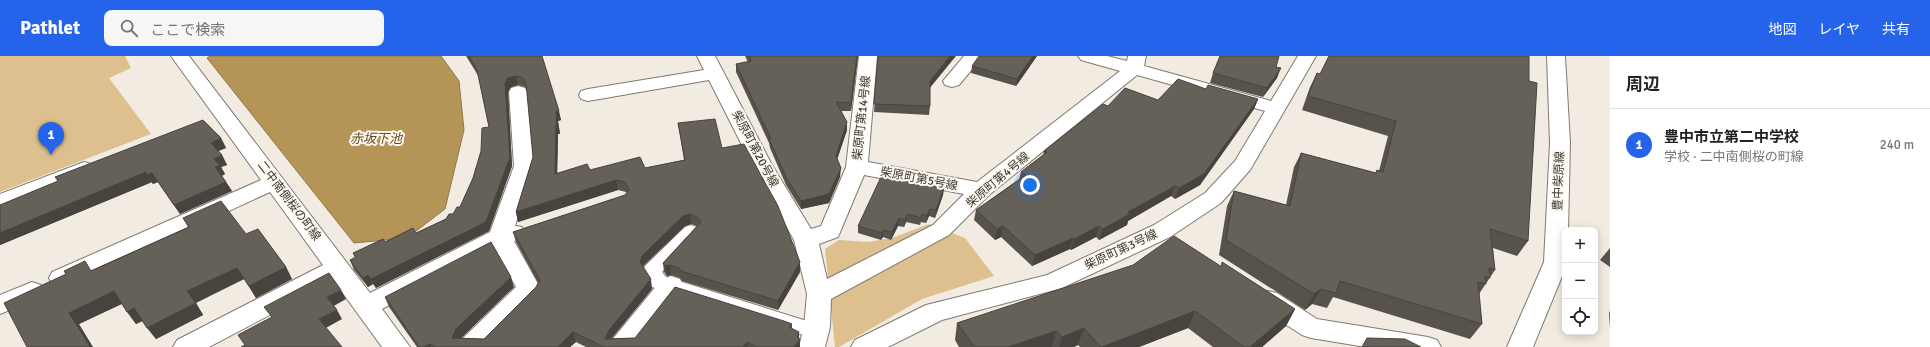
<!DOCTYPE html>
<html lang="ja">
<meta charset="utf-8">
<style>
:root{--surface:#fff;--page:#f6f6f6;--text:#202124;--muted:#757577;--line:#e0e0e0;--accent:#2563eb}
body{margin:0;font-family:Signika,"Noto Sans JP",sans-serif;background:var(--page);color:var(--text)}
.controls{position:absolute;right:12px;bottom:12px;display:grid;overflow:hidden;border-radius:8px;box-shadow:0 2px 10px #0003}
.controls button{width:36px;height:36px;display:grid;place-items:center;padding:0;border:0;border-bottom:1px solid var(--line);background:var(--surface);color:var(--text);font:20px sans-serif}
.you{position:absolute;left:1030px;top:129px;width:14px;height:14px;margin:-10px;border:3px solid #fff;border-radius:50%;background:#1a73e8;box-shadow:0 0 0 6px #1a73e833}
.badge{display:grid;place-items:center;width:26px;height:26px;border-radius:50%;background:var(--accent);color:#fff;font-size:13px;font-weight:700}
.pin{position:absolute;translate:-50% -33px;filter:drop-shadow(0 1px 2px #0008)}
.pin::after{content:'';position:absolute;top:21px;width:14px;height:12px;background:inherit;clip-path:polygon(0 0,100% 0,50% 100%)}
.list{margin:0;padding:0;list-style:none}
h2{display:flex;justify-content:space-between;align-items:center;height:52px;margin:0;padding:0 16px;font-size:17px}
h2 small{font-size:13px;font-weight:400;color:var(--muted)}
.list li{display:grid;grid-template-columns:26px 1fr auto;gap:12px;align-items:center;box-sizing:border-box;height:72px;padding:0 16px;border-top:1px solid var(--line)}
.list b{display:block;font-size:15px;white-space:nowrap}
.list p{margin:0;font-size:13px;white-space:nowrap;color:var(--muted)}
.list em{font-size:13px;font-style:normal;color:var(--muted)}
.icon{flex:none;width:22px;height:22px;fill:none;stroke:currentColor;stroke-width:2;stroke-linecap:round;stroke-linejoin:round}
.map{position:relative;flex:none;width:1610px;height:291px;overflow:hidden}
header{display:flex;align-items:center;gap:24px;box-sizing:border-box;height:56px;padding:0 20px;background:var(--accent);color:#fff}
header strong{font-size:19px}
nav{display:flex;gap:22px;margin-inline-start:auto;font-size:14px}
.search{width:280px;height:36px;background:var(--page);display:flex;align-items:center;gap:10px;box-sizing:border-box;padding:0 14px;border-radius:8px;color:var(--muted);font-size:15px}
main{display:flex}
aside{flex:1;background:var(--surface)}
.map>svg:first-child{display:block}
</style>
<header>
<strong>Pathlet</strong>
<div class="search"><svg class="icon" aria-label="search" viewBox="0 0 24 24"><circle cx="10" cy="10" r="6"/><path d="M15 15l6 6"/></svg>ここで検索</div>
<nav><a>地図</a><a>レイヤ</a><a>共有</a></nav>
</header>
<main>
<div class="map">
<svg width="1610" height="291" viewBox="0 0 1610 291">
<rect width="100%" height="100%" fill="#f1ebe1"/>
<!-- green -->
<path fill="#ddc08d" d="M0,0H125L131,12L109,22L151,78L0,136Z
M929,168L965,182L994,220L922,243L839,291H835L825,193L839,184L868,186L892,182Z"/>
<!-- water -->
<path fill="#b59458" stroke="#90784d" d="M210,0H441L459,25L464,74L445,153L407,182L354,187L207,2Z"/>
<g fill="none" stroke-linecap="round" stroke-linejoin="round">
<defs>
<path id="service" d="M691,169L697,171L700,175L662,216L666,221L823,270L826,275L823,280L816,283L652,231L643,215L645,210L685,171Z"/>
<path id="minor" d="M171,0H189L370,237L490,176L514,110L509,36L511,32L518,30L525,32L527,36L534,110L515,170L522,171L525,177L522,183L514,185L541,233L538,239L486,291H457L461,284L516,231L495,193L382,253L410,291H382L334,225L209,291H173L177,284L323,209L270,136L70,228L61,231L52,228L49,222L52,216L261,124Z
M697,0H715L772,109L811,173L821,170L846,111L859,0H877L868,106L977,126L1120,15L1081,4L1078,0H1107L1127,5L1128,0H1146L1144,10L1271,45L1298,0H1316L1250,114L1221,147L1170,181L1062,232L942,264L888,291H851L855,284L926,249L1047,219L1154,169L1205,137L1235,105L1265,55L1137,19L989,139L949,179L831,243L830,271L825,291H799L804,271L807,238L794,184L752,109L709,24L588,45L581,43L579,39L581,35L588,33L704,14ZM864,119L964,138L933,169L827,223L819,188L838,181Z
M964,0H983L959,29L952,31L945,29L943,25Z
M84,106L91,108L95,113L91,118L0,153V138Z
M671,220L680,223L683,229L636,291H608L612,284L662,223Z
M32,226L41,229L44,235L41,241L0,258V239Z
M1268,235L1277,237L1317,263L1428,281L1437,284L1441,291H1366L1311,282L1302,279L1259,251L1256,244L1259,237Z"/>
<path id="tertiary" d="M1547,0H1565L1570,87L1568,174H1565V213L1533,291H1507L1544,206L1550,87Z"/>
</defs>
<!-- service casing -->
<use href="#service" stroke="#7f7a71" stroke-width="2"/>
<!-- minor casing -->
<use href="#minor" stroke="#7f7a71" stroke-width="2"/>
<!-- tertiary casing -->
<use href="#tertiary" stroke="#7f7a71" stroke-width="2"/>
<!-- service -->
<use href="#service" fill="#fff" fill-rule="evenodd"/>
<!-- minor -->
<use href="#minor" fill="#fff" fill-rule="evenodd"/>
<!-- tertiary -->
<use href="#tertiary" fill="#fff" fill-rule="evenodd"/>
</g>
<!-- wall -->
<path fill="#57534c" d="M466,0H542L561,64L558,65L560,78H558L557,117L590,114L645,112L684,104L678,67L722,92L800,206V216L778,254L682,225L680,222L671,219L667,220L664,216L663,207L697,170L691,168L685,170L644,209L643,211L652,233L611,283L635,282L792,268V272L799,282L800,291H586L576,286L570,291H417L389,251L385,241L514,231L461,282L484,283L536,231L538,227L516,186L513,176L625,139L627,136H626L618,134L518,166L516,156L533,101L527,33L525,31L518,29L511,31L508,36L512,110L489,175L376,232L373,228L368,231L354,214L350,204L355,202L353,197L385,186L416,177L446,163L453,158L460,151L473,122L489,71L479,21Z
M745,0H858L851,55H841L847,74L837,104L840,121L829,147L801,153L786,129L770,92L769,87L736,16V8L748,6Z
M878,0L930,31V50L929,59L874,56Z
M1037,0L1016,30L971,17L972,10Z
M1329,0L1528,185L1517,200L1493,192L1495,214L1479,238L1482,268L1470,283L1333,241L1327,252L1312,248L1305,254L1219,199L1227,150L1234,135L1286,149L1294,111L1301,97L1375,117L1377,114L1379,115L1388,80L1302,54L1310,31L1317,17L1320,18Z
M1276,11L1277,22L1263,41L1210,27L1213,17Z
M1206,33L1258,43L1254,53L1200,129L1175,143L1171,140L1128,165L1127,169L1099,184L1096,181L1071,194L1070,193L1032,210L1001,181L995,184L974,164L976,154L1019,123L1021,116L1043,99L1044,95L1108,50L1158,44Z
M221,82L226,92L218,95L222,99L227,109L221,111L225,118L222,120L232,135L180,158L158,126L153,128L152,126L0,189V149Z
M899,125L944,131L943,139L935,162L929,160L926,167L921,166L920,169L906,166L904,171L898,170L891,184L883,181L881,184L858,177V170Z
M183,162L246,178L286,211L292,223L256,242L244,223L196,247L203,259L156,283L143,265L136,268L122,248L79,268L27,291L66,218L92,214L188,171Z
M1610,192V211L1600,204Z
M1222,206L1295,253L1286,270L1262,291H1213L1188,272L1139,291H1080L1078,289L1074,291H959L955,284L957,267L1221,210Z
M1610,255V272L1609,257Z"/>
<!-- shaded-wall -->
<path fill="#47433e" d="M857,0H858L851,55V47Z
M950,0H956L929,33L930,25Z
M1033,0H1037L1016,30L1017,23Z
M1281,12L1277,22L1263,41L1267,32Z
M516,20L518,29L511,31L508,36L512,110L489,175L376,232L371,223L486,166L505,27L508,22Z
M1258,43L1254,53L1200,129L1175,143L1179,132Z
M559,55L561,64L558,65L560,78H558L557,127L555,118L556,56Z
M847,66V74L835,109L836,100Z
M221,82L226,92L216,96L211,87Z
M222,99L227,109L221,111L225,118L220,120L215,111L214,103Z
M841,112L840,121L829,147L801,153V145Z
M146,116L152,126L0,189V177Z
M152,117L158,126L153,128L147,119Z
M616,124L618,134L518,166L516,156Z
M226,126L232,135L180,158L174,149Z
M1175,130L1171,140L1128,165L1127,169L1099,184L1103,173L1128,156Z
M944,131L943,139L935,162L936,154Z
M930,153L929,160L926,167L927,160Z
M690,158L691,168L685,170L644,209L642,216L640,206L642,200L683,160Z
M907,158L906,166L904,171L905,164Z
M899,162L898,170L891,184L892,176Z
M1003,170L1001,181L995,184L997,173Z
M1099,170L1096,181L1071,194L1074,183Z
M883,174V181L881,184L882,177Z
M1073,182L1070,193L1032,210L1035,199Z
M800,206V216L778,254V245Z
M670,209L671,219L667,220L665,210Z
M286,211L292,223L256,242L249,230Z
M237,212L244,223L195,247L187,235Z
M368,219L373,228L368,231L363,222Z
M511,221L514,231L460,283L452,282L456,273Z
M651,223L652,233L611,283H605L609,274Z
M1321,233L1312,248L1305,254L1314,238Z
M341,234L346,243L332,251L327,241Z
M114,235L123,247L79,268L93,291H90L69,257Z
M196,247L203,259L156,283L147,272Z
M134,252L143,264L136,268L127,256Z
M1295,253L1286,270L1262,291H1250Z
M337,254L342,263L324,273L319,263Z
M1195,255L1188,272L1139,291H1102Z
M1084,272L1078,289L1074,291H1059L1062,281Z
M1056,275L1052,291H1008Z
M573,276L576,286L570,291H558Z
M799,276V285L800,283V291H794Z
M747,286L748,291H743Z
M430,288L431,291H424Z"/>
<!-- building -->
<path fill="#656058" stroke="#47433e" d="M469,0H542L559,55L556,56L557,69H556L555,118L587,108L590,114L640,101L645,112L685,104L678,67L715,63L722,92L744,88L778,150L800,206L778,245L681,215L679,212L670,209L665,210L663,207L701,166L697,161L690,158L683,160L642,200L640,206L651,223L609,274L605,283L635,282L675,231L784,265L792,268L789,271L799,276L797,281L800,283L794,291H757L747,286L743,291H604L573,276L558,291H436L430,288L424,291H419L385,241L491,186L511,221L456,273L452,282L484,283L536,231L540,224L513,176L625,139L629,134L625,126L616,124L516,156L533,101L526,27L523,22L516,20L508,22L505,27L510,101L486,166L371,223L368,219L363,222L350,204L356,201L353,197L383,183L385,186L413,172L416,177L446,163L449,158H453L457,151H460L473,122L481,95L482,72L489,71L477,14Z
M749,0H857L851,47L836,46L847,66L836,100L841,112L829,138L801,145L786,121L769,83H771L736,8L751,5Z
M878,0H950L930,25V50L874,48Z
M979,0H1033L1017,23L972,10Z
M1220,0H1279L1276,11L1281,12L1267,32L1213,17Z
M1329,0H1529V25L1537,27L1528,185L1490,173L1495,214L1489,212L1490,222L1485,220L1486,228L1478,226L1482,268L1340,225L1336,237L1321,233L1314,238L1226,184L1234,135L1290,150L1301,97L1376,117L1377,114L1383,116L1396,65L1308,40L1317,17L1320,18Z
M1178,23L1206,33L1208,29L1258,43L1204,118L1179,132L1175,130L1128,156L1130,158L1103,173L1099,170L1074,183L1073,182L1035,199L1003,170L997,173L976,154L1026,119L1021,116L1047,96L1044,95L1103,48L1108,50L1125,32L1158,44Z
M203,64L221,82L211,87L222,99L214,103L220,109L215,111L226,126L174,149L152,117L147,119L146,116L0,177V149L58,125L55,121Z
M881,121L899,125L900,121L944,131L936,154L930,153L927,160L922,158L921,162L907,158L905,164L899,162L892,176L883,174L882,177L858,170Z
M221,145L246,178L258,173L286,211L249,230L237,212L187,235L196,247L147,272L134,252L127,256L114,235L69,257L90,291H27L4,247L66,218L64,215L85,205L91,215L189,171L183,162Z
M1174,180L1222,211V206L1295,253L1250,291H1244L1195,255L1102,291H1100L1084,272L1062,281L1056,275L1008,291H975L957,267L1133,209Z
M329,217L341,234L327,241L337,254L319,263L342,291H241L245,289L238,279L272,261L264,251Z
M1367,282L1405,283L1421,291H1362Z"/>
<g text-anchor="middle" dominant-baseline="central" stroke-width="4" stroke-linejoin="round" paint-order="stroke">
<!-- street labels -->
<g font-size="12" fill="#3a3834" stroke="#fef8ef">
<text transform="translate(862 62) rotate(-84)">柴原町第14号線</text>
<text transform="translate(755 93) rotate(62)">柴原町第20号線</text>
<text transform="translate(919 123) rotate(11)">柴原町第5号線</text>
<text transform="translate(998 124) rotate(-40)">柴原町第4号線</text>
<text transform="translate(1559 125) rotate(-88)">豊中柴原線</text>
<text transform="translate(289 145) rotate(53)">二中南側桜の町線</text>
<text transform="translate(1121 194) rotate(-25)">柴原町第3号線</text>
</g>
<!-- water labels -->
<g font-size="13" font-style="italic" fill="#60491a" stroke="#fef8ef">
<text x="376" y="83">赤坂下池</text>
</g>
</g>
</svg>
<div class="controls">
<button>+</button>
<button>−</button>
<button><svg class="icon" aria-label="locate" viewBox="0 0 24 24"><circle cx="12" cy="12" r="6"/><path d="M12 2v4M12 18v4M2 12h4M18 12h4"/></svg></button>
</div>
<div class="you"></div>
<div class="pin badge" style="left:51px;top:99px">1</div>
</div>
<aside>
<h2>周辺<small></small></h2>
<ul class="list">
<li><span class="badge">1</span><div><b>豊中市立第二中学校</b><p>学校 · 二中南側桜の町線</p></div><em>240 m</em></li>
</ul>
</aside>
</main>
